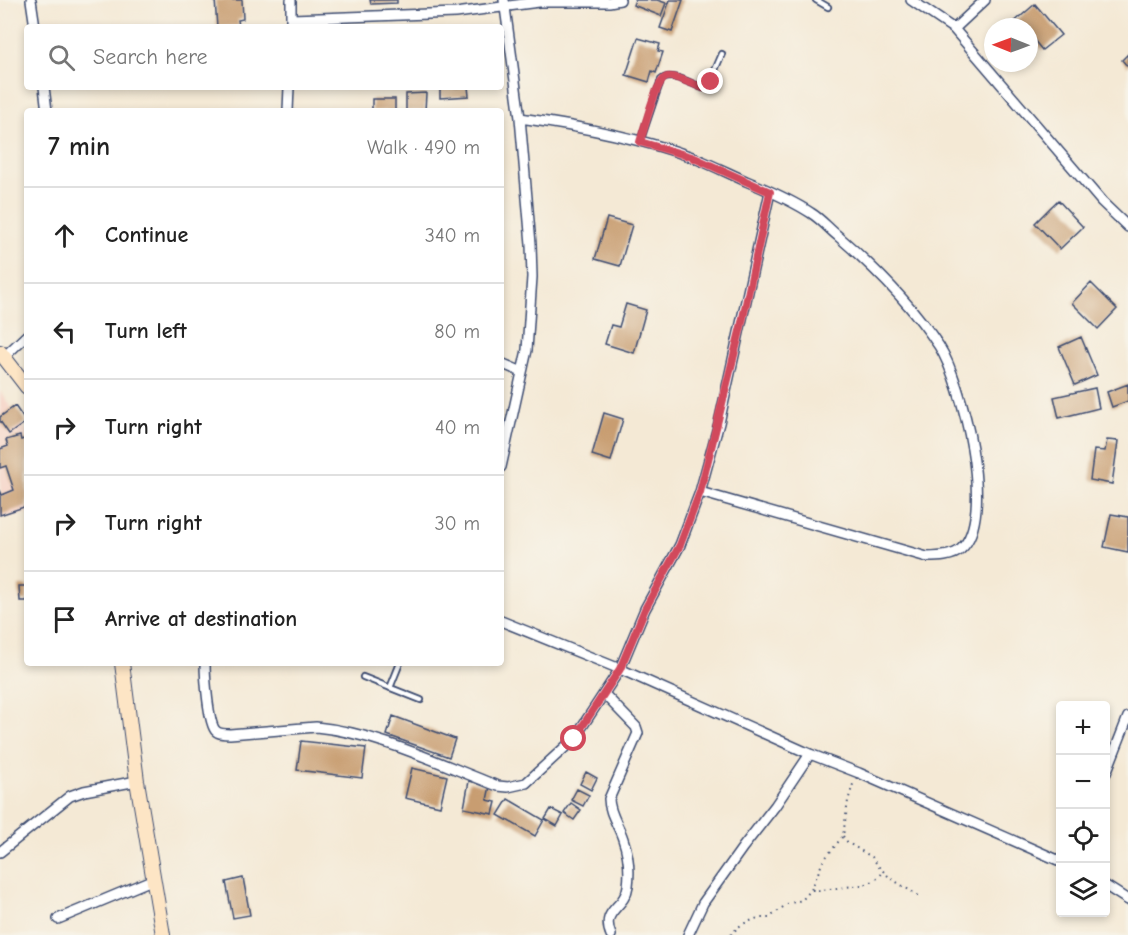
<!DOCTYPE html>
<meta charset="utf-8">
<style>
:root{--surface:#fff;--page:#f6f6f6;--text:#222;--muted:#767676;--line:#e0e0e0}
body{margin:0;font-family:"Comic Neue",sans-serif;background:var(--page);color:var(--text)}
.controls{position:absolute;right:18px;bottom:18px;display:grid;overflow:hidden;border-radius:6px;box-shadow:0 3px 9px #0003}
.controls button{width:54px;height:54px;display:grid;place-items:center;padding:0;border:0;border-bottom:2px solid var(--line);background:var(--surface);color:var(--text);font:30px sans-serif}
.compass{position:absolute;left:984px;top:18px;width:54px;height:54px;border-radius:50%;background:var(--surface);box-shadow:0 3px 9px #0003;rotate:271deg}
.stop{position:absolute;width:18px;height:18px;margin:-14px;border:4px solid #d1495b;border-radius:50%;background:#fff}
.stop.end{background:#d1495b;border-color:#fff;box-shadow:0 2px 6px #0008}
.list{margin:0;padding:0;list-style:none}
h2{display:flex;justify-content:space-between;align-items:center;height:78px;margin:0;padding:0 24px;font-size:26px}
h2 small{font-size:20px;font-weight:400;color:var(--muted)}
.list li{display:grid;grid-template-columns:39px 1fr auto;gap:18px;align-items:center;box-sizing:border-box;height:96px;padding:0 24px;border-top:2px solid var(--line)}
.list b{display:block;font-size:22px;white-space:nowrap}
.list em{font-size:20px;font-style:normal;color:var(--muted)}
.icon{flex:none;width:33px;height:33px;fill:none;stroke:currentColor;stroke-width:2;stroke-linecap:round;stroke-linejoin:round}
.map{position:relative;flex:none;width:1128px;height:935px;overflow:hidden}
.search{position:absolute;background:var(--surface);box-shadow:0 3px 9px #0003;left:24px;top:24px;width:480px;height:66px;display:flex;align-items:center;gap:15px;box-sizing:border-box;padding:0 21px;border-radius:6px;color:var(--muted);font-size:22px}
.panel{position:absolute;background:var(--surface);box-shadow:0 3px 9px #0003;left:24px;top:108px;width:480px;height:558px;border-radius:6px}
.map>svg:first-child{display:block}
</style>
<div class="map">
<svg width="1128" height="935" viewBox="0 0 1128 935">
<rect width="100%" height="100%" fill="#f7f3e8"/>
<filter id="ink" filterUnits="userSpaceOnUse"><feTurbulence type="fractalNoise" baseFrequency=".0167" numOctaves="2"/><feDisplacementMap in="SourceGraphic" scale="12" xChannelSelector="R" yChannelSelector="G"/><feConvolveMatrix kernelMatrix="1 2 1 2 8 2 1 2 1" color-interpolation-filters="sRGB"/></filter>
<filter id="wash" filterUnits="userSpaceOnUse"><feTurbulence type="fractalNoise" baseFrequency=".008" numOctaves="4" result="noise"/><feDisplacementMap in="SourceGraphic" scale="24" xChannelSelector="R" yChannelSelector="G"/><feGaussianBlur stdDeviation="1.35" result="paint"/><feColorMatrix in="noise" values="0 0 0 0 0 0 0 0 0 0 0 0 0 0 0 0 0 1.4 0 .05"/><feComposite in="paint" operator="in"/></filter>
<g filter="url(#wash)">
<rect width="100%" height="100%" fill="#f4e9d5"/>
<!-- built -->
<path fill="#f6d1c5" d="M0,391L27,433V513L0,518Z"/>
<g id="blocks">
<!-- building -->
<path fill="#c89d71" d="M215,0H242L243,19L238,20L239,26L217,27Z
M370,0H397V3L371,4Z
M635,0H657L666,3L661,16L633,5Z
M670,0H683L672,32L660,28Z
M1035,4L1061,35L1042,50L1029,34V27H1016L1013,23Z
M638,38L660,44L658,51L663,52L656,73L652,71L649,82L626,75Z
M1128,54V67L1122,60Z
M468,87L469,96L440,98V88Z
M426,93L425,111H406V94Z
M372,99H395V111H372Z
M1058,200L1083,227L1060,249L1035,223Z
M607,218L632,225L620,266L595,259Z
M1091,283L1117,309L1098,329L1072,303Z
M626,304L646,310L634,353L605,344L611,325L619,327Z
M1081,337L1097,375L1075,385L1059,347Z
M1128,384V401L1112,407L1107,392Z
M1095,388L1099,408L1059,418L1054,397Z
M15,406L26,422L9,434L0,421V417Z
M604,413L623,419L611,461L592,455Z
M20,436L21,440L27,438V506L0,515V490L2,495L14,490L6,466L0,468V449L8,446L6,440Z
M1107,440L1118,441L1112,484L1090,480L1094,450L1105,451Z
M1111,514L1128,517V552L1104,547Z
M19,586H27V601H20Z
M393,716L455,739L449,757L387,735Z
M301,741L366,748L362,778L297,770Z
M412,768L447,776L440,806L405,798Z
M586,772L597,778L591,790L580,784Z
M469,781L490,786L487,800L496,802L493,814L464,808Z
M577,789L589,795L583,806L571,800Z
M508,799L544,820L535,836L498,815Z
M571,803L581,810L574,820L564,813Z
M551,809L563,815L557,826L545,819Z
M243,878L250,915L233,918L226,882Z"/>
</g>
</g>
<g filter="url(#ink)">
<use href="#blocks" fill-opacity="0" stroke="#3c4b70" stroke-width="1.5"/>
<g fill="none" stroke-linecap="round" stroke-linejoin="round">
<defs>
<path id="lane" d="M816,0L828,7
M640,142L661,80C671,71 692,84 703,88L708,86L722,54
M363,677L421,700
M390,688L400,663"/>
<path id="street" d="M31,0L35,27
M291,0V27
M911,0L954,29L1102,202L1128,227
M292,19L456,13L539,2H609L620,0
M954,29L985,0
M44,87L47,111
M288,111L289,87
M520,118C578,126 637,137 692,157C710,164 728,173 746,181C768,190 791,200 811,213C821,219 829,229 838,236C875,268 912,305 939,346C962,382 997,517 961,549C953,557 937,557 927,557L700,492
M4,357L27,335
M501,363L522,372
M501,467L527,350L532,277L531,244L520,118L504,0
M501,621L620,669L810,754L859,773L1060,861
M205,663C205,674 208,724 216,731C219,734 225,734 230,734L316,727C378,733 440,764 498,786L508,787L526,783L574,739L620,669L645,609L680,545L700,492L719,423L770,192
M604,694L636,727L638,733L609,799C609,813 619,826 623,839C628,853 630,871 628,886C625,909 600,909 611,935
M1106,773L1128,717
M0,852L70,796L84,791L137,781
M1106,886L1128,900
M58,919L154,879
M688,935L703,903L743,847L775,806L810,754"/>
<path id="secondary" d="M0,352L27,387
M122,663L137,781L163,935"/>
</defs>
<!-- lane casing -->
<use href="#lane" stroke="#3c4b70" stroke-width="8"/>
<!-- street casing -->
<use href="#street" stroke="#3c4b70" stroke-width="12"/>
<!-- secondary casing -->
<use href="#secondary" stroke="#3c4b70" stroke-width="16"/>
<!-- path -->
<path stroke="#3c4b70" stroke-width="2" stroke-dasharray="1.5 4.5" stroke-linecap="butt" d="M843,836L848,843L872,857L879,867L890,878L922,898
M812,890C823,891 833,888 845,887C860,885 873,886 883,872
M731,935L738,927L745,923L758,918H769L787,904L802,900L811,890L823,861L843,836L848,801L854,781"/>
<!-- lane -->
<use href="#lane" stroke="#fff" stroke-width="4.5"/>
<!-- street -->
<use href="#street" stroke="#fff" stroke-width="9"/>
<!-- secondary -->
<use href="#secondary" stroke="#fde5c5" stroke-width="14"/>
</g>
</g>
<g fill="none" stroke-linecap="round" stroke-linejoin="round" filter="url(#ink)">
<!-- route -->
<path stroke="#d1495b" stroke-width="8" d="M574,739L620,669L645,609L680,545L700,492L741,327L770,192L692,157L640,142C644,130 656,79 667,77C675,75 695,85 703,88L708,86L711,82"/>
</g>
</svg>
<div class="controls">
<button>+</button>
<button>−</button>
<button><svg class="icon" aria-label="locate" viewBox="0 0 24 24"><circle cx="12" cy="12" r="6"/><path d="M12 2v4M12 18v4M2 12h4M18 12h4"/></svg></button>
<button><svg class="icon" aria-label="layers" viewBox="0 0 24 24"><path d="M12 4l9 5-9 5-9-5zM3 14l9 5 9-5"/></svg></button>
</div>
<svg class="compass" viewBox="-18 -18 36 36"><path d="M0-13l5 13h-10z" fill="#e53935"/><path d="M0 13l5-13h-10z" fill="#767676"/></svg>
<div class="stop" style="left:574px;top:739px"></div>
<div class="stop end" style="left:711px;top:82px"></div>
<div class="search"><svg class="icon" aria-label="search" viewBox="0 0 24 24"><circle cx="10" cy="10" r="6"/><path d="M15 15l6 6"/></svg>Search here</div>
<section class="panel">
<h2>7 min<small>Walk · 490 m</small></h2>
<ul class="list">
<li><svg class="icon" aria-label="ahead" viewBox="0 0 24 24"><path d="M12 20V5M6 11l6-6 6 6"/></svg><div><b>Continue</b></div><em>340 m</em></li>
<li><svg class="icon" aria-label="left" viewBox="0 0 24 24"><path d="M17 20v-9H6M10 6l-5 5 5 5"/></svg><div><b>Turn left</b></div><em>80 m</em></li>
<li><svg class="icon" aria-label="right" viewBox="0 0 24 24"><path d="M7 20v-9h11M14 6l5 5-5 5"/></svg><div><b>Turn right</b></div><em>40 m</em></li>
<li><svg class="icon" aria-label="right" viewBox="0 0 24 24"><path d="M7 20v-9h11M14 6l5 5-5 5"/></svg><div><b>Turn right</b></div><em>30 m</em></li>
<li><svg class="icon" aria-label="arrive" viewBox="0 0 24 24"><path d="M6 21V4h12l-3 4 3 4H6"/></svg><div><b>Arrive at destination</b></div></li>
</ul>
</section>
</div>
